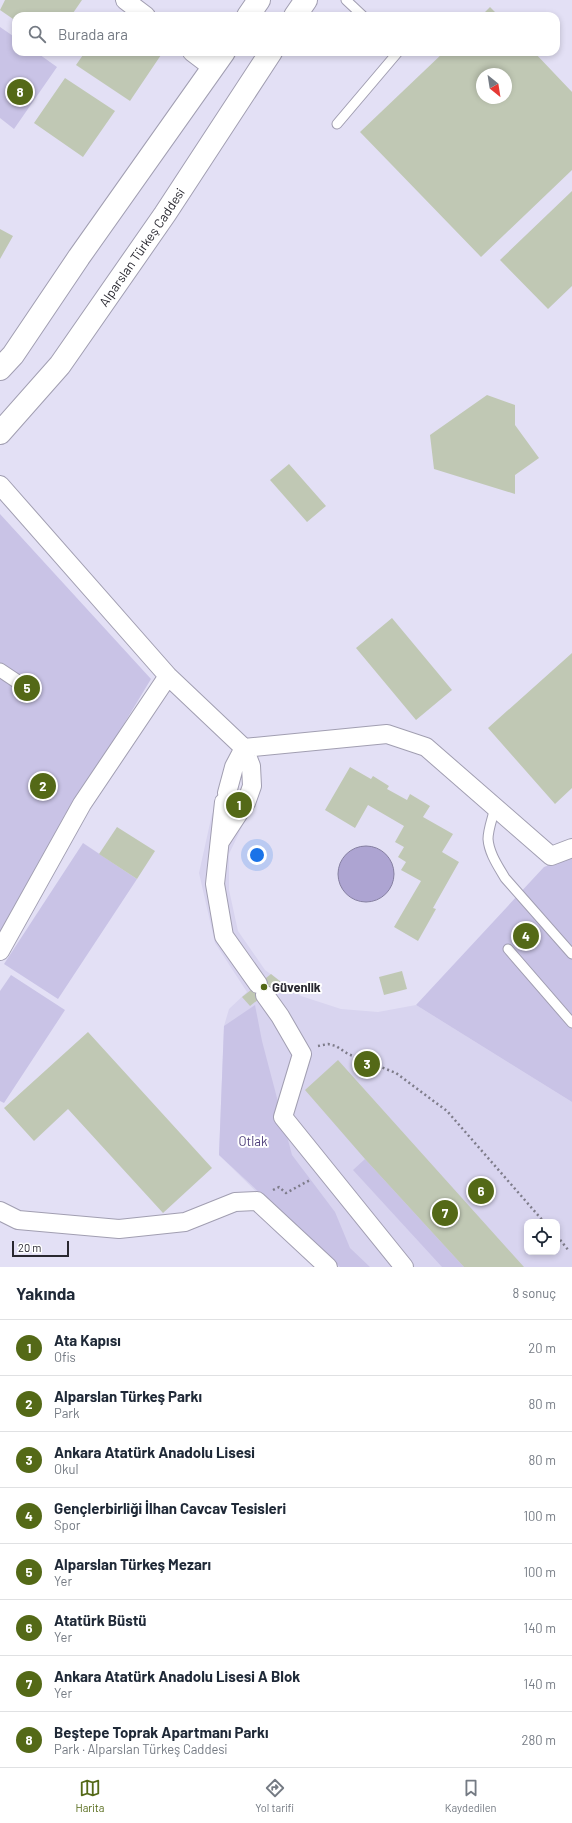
<!DOCTYPE html>
<html lang="tr">
<meta charset="utf-8">
<style>
:root{--surface:#fff;--page:#f2f2f3;--text:#1f2937;--muted:#747a83;--line:#e0e1e3;--accent:#546917}
body{margin:0;font-family:Barlow,sans-serif;background:var(--page);color:var(--text)}
.controls{position:absolute;right:12px;bottom:12px;display:grid;overflow:hidden;border-radius:8px;box-shadow:0 2px 6px #0003}
.controls button{width:36px;height:36px;display:grid;place-items:center;padding:0;border:0;border-bottom:1px solid var(--line);background:var(--surface);color:var(--text);font:20px sans-serif}
.compass{position:absolute;left:476px;top:68px;width:36px;height:36px;border-radius:50%;background:var(--surface);box-shadow:0 2px 6px #0003;rotate:150deg}
.scale{position:absolute;left:12px;bottom:10px;width:57px;box-sizing:border-box;padding-left:4px;border:2px solid #292830;border-top:0;font-size:11px;line-height:14px;white-space:nowrap;color:#292830;-webkit-text-stroke:3px #fff;paint-order:stroke}
.you{position:absolute;left:257px;top:855px;width:14px;height:14px;margin:-10px;border:3px solid #fff;border-radius:50%;background:#1a73e8;box-shadow:0 0 0 6px #1a73e833}
.badge{display:grid;place-items:center;width:26px;height:26px;border-radius:50%;background:var(--accent);color:#fff;font-size:13px;font-weight:700}
.pin{position:absolute;translate:-50% -50%;border:2px solid #fff;box-shadow:0 1px 4px #0006}
.list{margin:0;padding:0;list-style:none}
h2{display:flex;justify-content:space-between;align-items:center;height:52px;margin:0;padding:0 16px;font-size:17px}
h2 small{font-size:13px;font-weight:400;color:var(--muted)}
.list li{display:grid;grid-template-columns:26px 1fr auto;gap:12px;align-items:center;box-sizing:border-box;height:56px;padding:0 16px;border-top:1px solid var(--line)}
.list b{display:block;font-size:15px;white-space:nowrap}
.list p{margin:0;font-size:13px;white-space:nowrap;color:var(--muted)}
.list em{font-size:13px;font-style:normal;color:var(--muted)}
.icon{flex:none;width:22px;height:22px;fill:none;stroke:currentColor;stroke-width:2;stroke-linecap:round;stroke-linejoin:round}
.map{position:relative;flex:none;width:572px;height:1267px;overflow:hidden}
.search{position:absolute;background:var(--surface);box-shadow:0 2px 6px #0003;left:12px;right:12px;top:12px;height:44px;display:flex;align-items:center;gap:10px;box-sizing:border-box;padding:0 14px;border-radius:12px;color:var(--muted);font-size:15px}
.sheet{height:500px;background:var(--surface)}
nav{display:flex;justify-content:space-around;align-items:center;box-sizing:border-box;height:56px;border-top:1px solid var(--line);background:var(--surface);font-size:11px;color:var(--muted)}
nav a{display:grid;justify-items:center;gap:2px}
nav .on{color:var(--accent)}
.map>svg:first-child{display:block}
</style>
<div class="map">
<svg width="572" height="1267" viewBox="0 0 572 1267">
<rect width="100%" height="100%" fill="#e3e0f5"/>
<!-- built -->
<path fill="#d8d4ef" fill-rule="evenodd" d="M222,795L250,810L229,854V890L238,931L265,970L301,996L341,1009L378,1012L416,1005L572,1102V1267H338L279,1214L219,1155L224,1026L229,1009L247,992L215,943L199,873L212,814ZM527,1222H557V1252H527Z"/>
<!-- green -->
<path fill="#c9c3e6" d="M0,27L16,38V52H36L57,67L14,129L0,118Z
M0,514L151,679L22,893L0,933Z
M83,843L137,879L58,999L4,964Z
M572,856V1102L416,1005L544,867Z
M11,975L65,1010L4,1103L0,1101V991Z
M255,1005L262,1041L292,1155L335,1212L350,1248L370,1267H340L219,1155L224,1026Z
M365,1159L464,1267H442L353,1170Z"/>
<!-- water -->
<path fill="#ada4d2" stroke="#857fa1" d="M338 874a28 28 0 1 1 56 0a28 28 0 1 1-56 0Z"/>
<!-- building -->
<path fill="#c0c8b4" fill-rule="evenodd" d="M5,0H82L71,16H16V21L0,10Z
M490,7L499,16H481Z
M85,52H163L130,101L76,65Z
M444,52H534L572,92V170L481,257L360,132ZM482,74H506V98H482Z
M65,78L115,111L83,157L34,123Z
M572,191V286L548,309L500,260Z
M0,229L13,236L0,259Z
M487,395L515,405V425L539,458L515,475V494L434,469L430,435Z
M289,464L326,506L307,522L270,480Z
M392,618L452,690L416,720L356,648Z
M572,653V788L555,804L488,728Z
M350,767L371,779L373,776L389,786L387,789L407,800L410,794L430,806L423,817L453,834L442,852L459,862L433,908L436,909L418,941L394,927L421,881L401,870L406,862L398,857L404,847L395,842L404,826L368,805L355,828L325,810Z
M117,827L155,851L137,879L99,854Z
M402,971L407,989L384,995L379,977Z
M271,974L281,982L250,1006L242,997Z
M88,1032L212,1168L163,1213L68,1109L34,1141L4,1108Z
M338,1060L524,1267H464L365,1159L305,1090Z"/>
<g fill="none" stroke-linecap="round" stroke-linejoin="round">
<defs>
<path id="service" d="M346,0L363,16
M337,124L398,52
M495,807C493,817 488,829 488,839C489,853 498,866 505,878L572,954
M508,949L572,1023"/>
<path id="pedestrian" d="M0,670L27,688"/>
<path id="minor" d="M125,0L146,16
M192,52L213,68
M0,485L168,676L244,748L251,766L252,786L246,803
M244,748L387,734L426,747L551,856L572,848
M227,793L234,767L244,748
M224,802L215,884L224,936L258,984
M221,840L240,811
M0,951L82,804L168,676
M265,995L280,1016L302,1054L283,1117L404,1267
M0,1211L18,1220L119,1229L185,1222L235,1202L257,1201L328,1267"/>
<g id="primary">
<path d="M248,16L259,0"/>
<path d="M295,16L306,0"/>
<path d="M0,369L13,355L79,257L224,52"/>
<path id="s1" d="M0,433L60,365L165,214L271,52"/>
</g>
</defs>
<!-- service casing -->
<use href="#service" stroke="#a19eb1" stroke-width="11"/>
<!-- pedestrian casing -->
<use href="#pedestrian" stroke="#a19eb1" stroke-width="15"/>
<!-- minor casing -->
<use href="#minor" stroke="#a19eb1" stroke-width="20"/>
<!-- primary casing -->
<use href="#primary" stroke="#a19eb1" stroke-width="24"/>
<!-- path -->
<path stroke="#7e7c8a" stroke-width="2.5" stroke-dasharray="2 3" stroke-linecap="butt" d="M318,1046L328,1044L336,1046L348,1054L396,1073L447,1111L544,1222
M273,1190L279,1187L286,1193L310,1180
M557,1236L569,1251"/>
<!-- service -->
<use href="#service" stroke="#fff" stroke-width="9"/>
<!-- pedestrian -->
<use href="#pedestrian" stroke="#fff" stroke-width="13"/>
<!-- minor -->
<use href="#minor" stroke="#fff" stroke-width="18"/>
<!-- primary -->
<use href="#primary" stroke="#fff" stroke-width="22"/>
</g>
<!-- markers -->
<circle fill="#546917" stroke="#fff" stroke-width="1.5" cx="264" cy="987" r="4"/>
<g text-anchor="middle" dominant-baseline="central" stroke-width="4" stroke-linejoin="round" paint-order="stroke">
<!-- street labels -->
<g font-size="13" fill="#292830" stroke="#fff">
<text stroke="none"><textPath href="#s1" startOffset="234">Alparslan Türkeş Caddesi</textPath></text>
</g>
<!-- poi labels -->
<g font-size="13" font-weight="bold" fill="#292830" stroke="#fff" text-anchor="start">
<text x="272" y="987">Güvenlik</text>
</g>
<!-- park labels -->
<g font-size="13" fill="#4f407b" stroke="#fff">
<text x="253" y="1141">Otlak</text>
</g>
</g>
</svg>
<div class="controls">
<button><svg class="icon" aria-label="locate" viewBox="0 0 24 24"><circle cx="12" cy="12" r="6"/><path d="M12 2v4M12 18v4M2 12h4M18 12h4"/></svg></button>
</div>
<svg class="compass" viewBox="-18 -18 36 36"><path d="M0-13l5 13h-10z" fill="#e53935"/><path d="M0 13l5-13h-10z" fill="#747a83"/></svg>
<div class="scale">20 m</div>
<div class="you"></div>
<div class="pin badge" style="left:239px;top:805px">1</div>
<div class="pin badge" style="left:43px;top:786px">2</div>
<div class="pin badge" style="left:367px;top:1064px">3</div>
<div class="pin badge" style="left:526px;top:936px">4</div>
<div class="pin badge" style="left:27px;top:688px">5</div>
<div class="pin badge" style="left:481px;top:1191px">6</div>
<div class="pin badge" style="left:445px;top:1213px">7</div>
<div class="pin badge" style="left:20px;top:92px">8</div>
<div class="search"><svg class="icon" aria-label="search" viewBox="0 0 24 24"><circle cx="10" cy="10" r="6"/><path d="M15 15l6 6"/></svg>Burada ara</div>
</div>
<section class="sheet">
<h2>Yakında<small>8 sonuç</small></h2>
<ul class="list">
<li><span class="badge">1</span><div><b>Ata Kapısı</b><p>Ofis</p></div><em>20 m</em></li>
<li><span class="badge">2</span><div><b>Alparslan Türkeş Parkı</b><p>Park</p></div><em>80 m</em></li>
<li><span class="badge">3</span><div><b>Ankara Atatürk Anadolu Lisesi</b><p>Okul</p></div><em>80 m</em></li>
<li><span class="badge">4</span><div><b>Gençlerbirliği İlhan Cavcav Tesisleri</b><p>Spor</p></div><em>100 m</em></li>
<li><span class="badge">5</span><div><b>Alparslan Türkeş Mezarı</b><p>Yer</p></div><em>100 m</em></li>
<li><span class="badge">6</span><div><b>Atatürk Büstü</b><p>Yer</p></div><em>140 m</em></li>
<li><span class="badge">7</span><div><b>Ankara Atatürk Anadolu Lisesi A Blok</b><p>Yer</p></div><em>140 m</em></li>
<li><span class="badge">8</span><div><b>Beştepe Toprak Apartmanı Parkı</b><p>Park · Alparslan Türkeş Caddesi</p></div><em>280 m</em></li>
</ul>
</section>
<nav>
<a class="on"><svg class="icon" aria-label="map" viewBox="0 0 24 24"><path d="M3 6l6-2 6 2 6-2v14l-6 2-6-2-6 2zM9 4v14M15 6v14"/></svg>Harita</a>
<a><svg class="icon" aria-label="directions" viewBox="0 0 24 24"><path d="M12 3l9 9-9 9-9-9zM9 14v-3h6M13 9l2 2-2 2"/></svg>Yol tarifi</a>
<a><svg class="icon" aria-label="saved" viewBox="0 0 24 24"><path d="M7 4h10v16l-5-4-5 4z"/></svg>Kaydedilen</a>
</nav>
